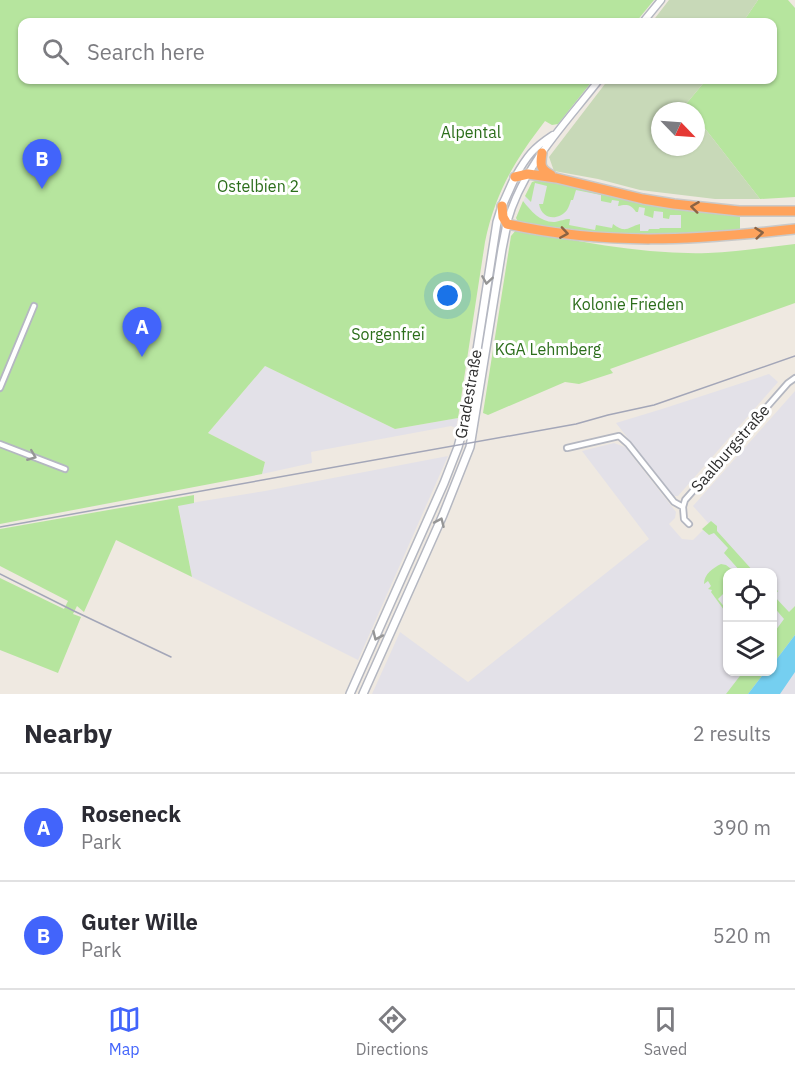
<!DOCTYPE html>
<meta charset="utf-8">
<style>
:root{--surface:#fff;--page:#f7f7f7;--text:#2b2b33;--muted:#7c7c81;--line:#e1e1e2;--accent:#4264fb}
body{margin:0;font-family:"IBM Plex Sans",sans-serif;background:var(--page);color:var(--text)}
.controls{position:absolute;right:18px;bottom:18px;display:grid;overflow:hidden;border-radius:12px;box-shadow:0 2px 4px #0004}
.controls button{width:54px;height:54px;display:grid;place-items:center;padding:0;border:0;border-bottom:2px solid var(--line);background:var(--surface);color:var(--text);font:30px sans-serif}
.compass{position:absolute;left:651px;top:102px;width:54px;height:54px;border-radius:50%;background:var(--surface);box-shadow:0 2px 4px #0004;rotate:115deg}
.you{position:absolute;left:448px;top:296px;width:21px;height:21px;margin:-15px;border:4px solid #fff;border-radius:50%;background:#1a73e8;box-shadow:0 0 0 9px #1a73e833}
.badge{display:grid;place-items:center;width:39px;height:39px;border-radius:50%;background:var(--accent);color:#fff;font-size:20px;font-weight:700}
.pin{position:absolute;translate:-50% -50px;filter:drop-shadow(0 2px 3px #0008)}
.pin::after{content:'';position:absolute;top:32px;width:21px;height:18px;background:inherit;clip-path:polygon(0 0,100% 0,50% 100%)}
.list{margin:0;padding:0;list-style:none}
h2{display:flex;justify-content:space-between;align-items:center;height:78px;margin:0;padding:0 24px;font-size:26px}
h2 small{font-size:20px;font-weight:400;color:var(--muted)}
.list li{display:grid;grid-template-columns:39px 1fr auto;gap:18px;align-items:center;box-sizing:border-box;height:108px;padding:0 24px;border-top:2px solid var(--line)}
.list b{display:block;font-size:22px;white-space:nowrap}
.list p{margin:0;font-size:20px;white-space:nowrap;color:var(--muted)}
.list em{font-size:20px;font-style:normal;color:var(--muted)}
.icon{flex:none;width:33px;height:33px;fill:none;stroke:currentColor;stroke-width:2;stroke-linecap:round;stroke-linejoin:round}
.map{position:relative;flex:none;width:795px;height:694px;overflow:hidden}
.search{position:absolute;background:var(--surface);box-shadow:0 2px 4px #0004;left:18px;right:18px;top:18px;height:66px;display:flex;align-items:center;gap:15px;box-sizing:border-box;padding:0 21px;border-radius:12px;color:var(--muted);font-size:22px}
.sheet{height:294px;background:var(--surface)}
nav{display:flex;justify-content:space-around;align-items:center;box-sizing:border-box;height:84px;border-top:2px solid var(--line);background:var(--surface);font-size:16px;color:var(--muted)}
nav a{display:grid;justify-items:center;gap:3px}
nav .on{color:var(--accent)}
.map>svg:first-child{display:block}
</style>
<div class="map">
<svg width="795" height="694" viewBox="0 0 795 694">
<rect width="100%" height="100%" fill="#efe9e1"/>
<!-- industrial -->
<path fill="#e3e1e8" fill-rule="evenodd" d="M532,182L605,193L740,232L634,236L516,218Z
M265,366L395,429L458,418L456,428L451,426L311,452L312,463L262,474L265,462L208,433Z
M769,374L778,382L678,496H673L616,423L662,409Z
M795,391V694H372L400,632L468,682L649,539L582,451L614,443L625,447L676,512L675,518L669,524L682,539L693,540L709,524L693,506ZM728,572H772V672H728Z
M448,456L358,660L192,577L178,505L265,491Z"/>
<!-- green -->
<path fill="#b6e59e" d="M0,0H654L636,22H22V80H593L558,124L552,125L545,121C515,160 495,193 485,242L458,418L395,429L265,366L208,433L265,462L262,474L0,524Z
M758,0H788L795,8V197L760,199L696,117V111H692L686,104L706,80H772V22H743Z
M541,179L740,214V232L657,237L571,231L518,222L516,218L523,201C531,211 541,223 555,222C561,221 564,219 570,219L569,225L595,230L596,225L612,228L613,224C626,234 628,227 640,224V231H648L649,229H659L660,228H681V215H670L669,219L663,218V212L654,211L653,218L644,215L645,208L639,207L638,212H636C631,204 626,204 618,206L619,201L612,200L611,203L601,201V195L576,190L573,200H571C570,203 569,207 567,210C558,221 542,220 539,204H543L547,186L535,183L531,202L525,196L532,182Z
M516,230C579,241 643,255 708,253C737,252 766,247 795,244V303L610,369L613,373L579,384L565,382L488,415L483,413L511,236Z
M499,231H501L496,256L473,412L471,416L470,415Z
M194,495V503L178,506L192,577L116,540L84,612L77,606L73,614L81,617L58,673L0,650V578L64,609L68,601L0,566V529Z
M711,521L717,526V531L754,572H741L724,553L728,548L714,533L709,535L702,529Z
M721,564L726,565L735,572H728L727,590L718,599L726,609L724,610L711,592L712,590L708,589L711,586L708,581L704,584C704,574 713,568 721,564Z
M772,586L778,591L774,596L789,612L795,606V635L773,664V634L784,619L773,606Z
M743,672H765L748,694H726Z"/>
<!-- cemetery -->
<path fill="#c8d9b8" d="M669,0H758L743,22H652Z
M608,80H706L686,104L692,111H660V147H696V117L760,199H715L640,190L598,179L554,171L549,157Z"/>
<!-- water -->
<path fill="#75cff0" d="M795,635V672L780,694H748L765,672H772L773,664Z"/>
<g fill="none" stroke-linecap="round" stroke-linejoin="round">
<defs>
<path id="minor" d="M0,388L34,306
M0,444L65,469
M567,448L619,436L628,444L674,502L683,507
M689,524L684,519L683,507L685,500L788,383L795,378"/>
<path id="tertiary" d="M643,22L661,0
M515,177C527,156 533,148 553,135
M507,223C522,167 565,124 599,80"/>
<path id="secondary" d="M350,694L444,483L458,447L467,414L497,222L502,206L515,177
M363,694L443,515L470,447L502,249L507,224"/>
<path id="motorway" d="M542,153C540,165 540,169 551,175
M515,177L528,174L556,178L643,199L674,204L739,211H795
M502,206L503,217L507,224C606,246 695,240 795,229"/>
</defs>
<!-- minor casing -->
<use href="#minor" stroke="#b4b7c1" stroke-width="8"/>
<!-- tertiary casing -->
<use href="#tertiary" stroke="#b4b7c1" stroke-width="9"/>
<!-- secondary casing -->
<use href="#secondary" stroke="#b4b7c1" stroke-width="10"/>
<!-- motorway casing -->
<use href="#motorway" stroke="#c9c9c9" stroke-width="12"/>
<!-- minor -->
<use href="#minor" stroke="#fff" stroke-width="4.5"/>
<!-- tertiary -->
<use href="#tertiary" stroke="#fff" stroke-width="6"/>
<!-- secondary -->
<use href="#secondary" stroke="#fff" stroke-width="7"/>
<!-- motorway -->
<use href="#motorway" stroke="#ffa35c" stroke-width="9"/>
<!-- rail -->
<path stroke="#a3a6b8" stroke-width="1.5" d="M0,527L576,424L608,415L654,405L795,356
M0,574L74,611L171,657"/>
</g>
<!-- one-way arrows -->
<defs><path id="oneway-chevron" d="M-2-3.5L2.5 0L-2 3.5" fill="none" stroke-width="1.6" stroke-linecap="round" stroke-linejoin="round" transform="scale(1.5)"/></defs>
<g stroke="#8c6343">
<use href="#oneway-chevron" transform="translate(695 207) rotate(-173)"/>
<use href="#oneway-chevron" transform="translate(564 233) rotate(9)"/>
<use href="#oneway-chevron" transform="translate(759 233) rotate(-6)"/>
</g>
<g stroke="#969696">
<use href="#oneway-chevron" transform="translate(487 280) rotate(99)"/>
<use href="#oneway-chevron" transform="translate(32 456) rotate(22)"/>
<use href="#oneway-chevron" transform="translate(440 522) rotate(-66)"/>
<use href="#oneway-chevron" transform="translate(377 636) rotate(114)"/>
</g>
<g text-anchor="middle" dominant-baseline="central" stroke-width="6" stroke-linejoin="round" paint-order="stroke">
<!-- park labels -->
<g font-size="16" fill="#2c6e1b" stroke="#fff">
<text x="471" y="132">Alpental</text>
<text x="258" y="186">Ostelbien 2</text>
<text x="628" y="304">Kolonie Frieden</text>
<text x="388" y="334">Sorgenfrei</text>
<text x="548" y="349">KGA Lehmberg</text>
</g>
<!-- street labels -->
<g font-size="16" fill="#2e2e2e" stroke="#fff">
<text transform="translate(468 394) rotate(-80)">Gradestraße</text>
<text transform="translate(730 448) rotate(-49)">Saalburgstraße</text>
</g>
</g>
</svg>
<div class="controls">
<button><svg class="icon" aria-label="locate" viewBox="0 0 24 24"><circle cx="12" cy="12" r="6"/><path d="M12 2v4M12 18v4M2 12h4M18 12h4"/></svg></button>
<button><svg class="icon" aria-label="layers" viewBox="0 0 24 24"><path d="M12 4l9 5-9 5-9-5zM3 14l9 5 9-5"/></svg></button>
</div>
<svg class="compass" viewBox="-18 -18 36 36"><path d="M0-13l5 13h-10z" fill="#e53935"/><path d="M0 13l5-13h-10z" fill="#7c7c81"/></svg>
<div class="you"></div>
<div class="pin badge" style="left:142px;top:357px">A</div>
<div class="pin badge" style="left:42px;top:189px">B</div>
<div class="search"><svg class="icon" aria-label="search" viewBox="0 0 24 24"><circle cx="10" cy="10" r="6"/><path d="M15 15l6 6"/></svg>Search here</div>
</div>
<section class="sheet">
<h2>Nearby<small>2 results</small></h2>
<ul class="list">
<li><span class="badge">A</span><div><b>Roseneck</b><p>Park</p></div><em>390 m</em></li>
<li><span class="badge">B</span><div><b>Guter Wille</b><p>Park</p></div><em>520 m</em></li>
</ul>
</section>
<nav>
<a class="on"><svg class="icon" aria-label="map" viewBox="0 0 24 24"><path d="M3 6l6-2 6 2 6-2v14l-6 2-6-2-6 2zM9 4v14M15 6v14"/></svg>Map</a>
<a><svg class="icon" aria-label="directions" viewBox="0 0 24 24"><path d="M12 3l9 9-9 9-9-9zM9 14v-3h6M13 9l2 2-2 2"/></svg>Directions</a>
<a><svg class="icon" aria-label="saved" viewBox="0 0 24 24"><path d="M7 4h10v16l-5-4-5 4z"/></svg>Saved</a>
</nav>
